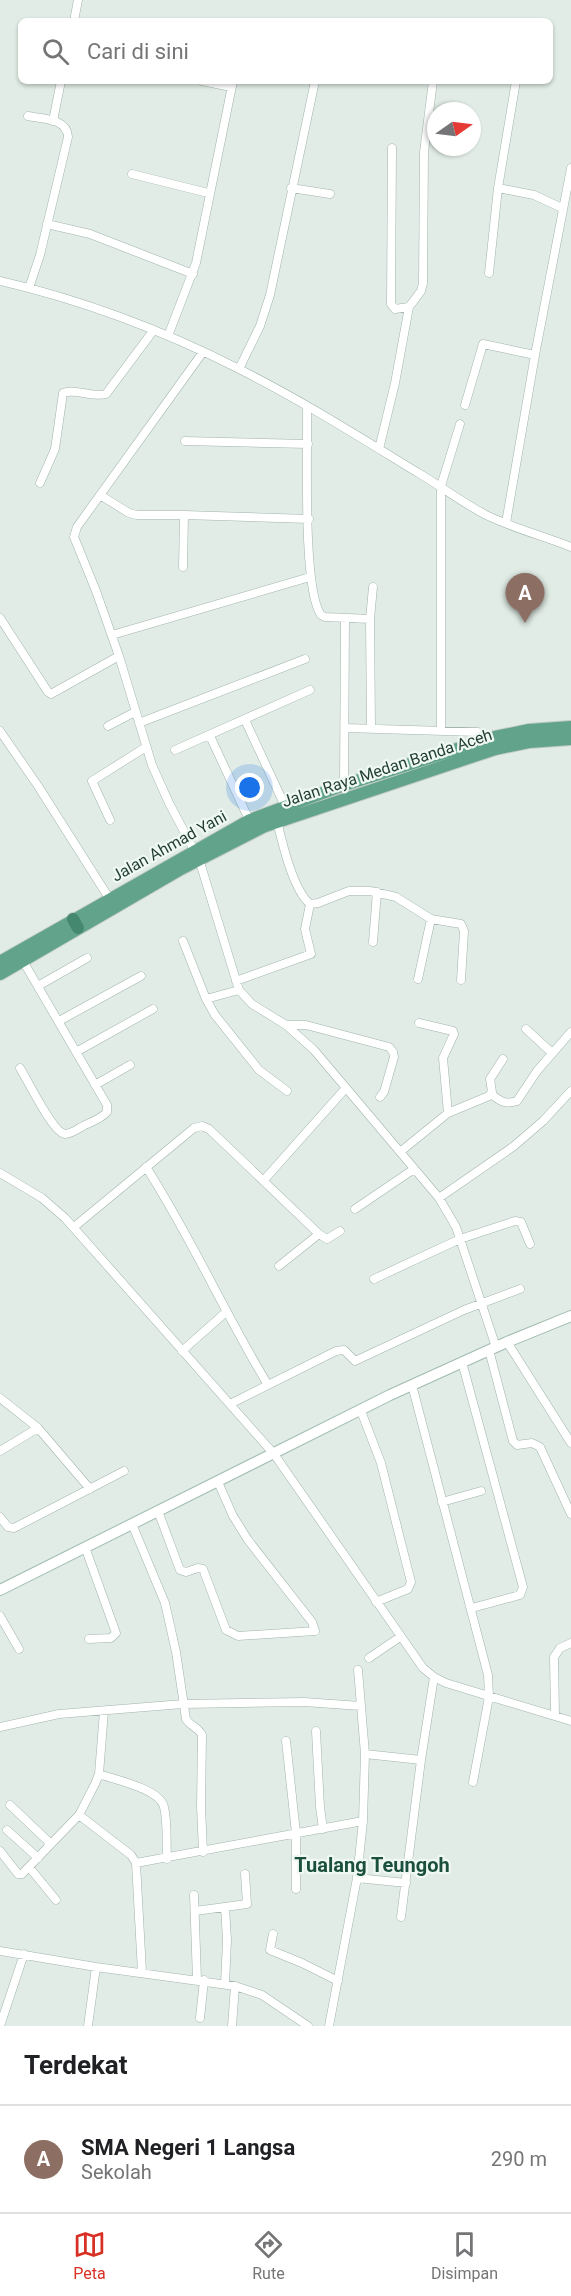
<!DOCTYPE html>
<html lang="id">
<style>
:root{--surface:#fff;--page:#f2f2f2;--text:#202124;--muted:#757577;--line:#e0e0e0;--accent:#d93025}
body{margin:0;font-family:Roboto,sans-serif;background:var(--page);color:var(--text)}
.compass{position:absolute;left:427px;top:102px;width:54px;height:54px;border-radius:50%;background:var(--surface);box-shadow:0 2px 4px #0004;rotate:76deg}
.you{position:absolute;left:250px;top:788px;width:21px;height:21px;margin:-15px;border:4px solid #fff;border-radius:50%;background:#1a73e8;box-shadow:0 0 0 9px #1a73e833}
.badge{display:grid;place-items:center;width:39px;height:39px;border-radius:50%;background:var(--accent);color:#fff;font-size:20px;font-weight:700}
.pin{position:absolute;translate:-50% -50px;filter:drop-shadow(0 2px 3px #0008)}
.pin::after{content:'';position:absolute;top:32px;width:21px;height:18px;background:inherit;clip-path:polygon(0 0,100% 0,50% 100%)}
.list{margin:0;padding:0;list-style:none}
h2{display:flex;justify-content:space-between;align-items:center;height:78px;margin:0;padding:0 24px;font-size:26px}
h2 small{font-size:20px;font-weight:400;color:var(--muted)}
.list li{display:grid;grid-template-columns:39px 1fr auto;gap:18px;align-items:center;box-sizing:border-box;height:108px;padding:0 24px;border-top:2px solid var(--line)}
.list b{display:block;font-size:22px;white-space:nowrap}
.list p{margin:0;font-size:20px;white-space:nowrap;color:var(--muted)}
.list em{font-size:20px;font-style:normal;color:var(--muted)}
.icon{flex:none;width:33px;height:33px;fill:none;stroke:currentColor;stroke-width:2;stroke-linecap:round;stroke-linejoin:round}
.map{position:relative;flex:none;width:571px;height:2026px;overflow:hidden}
.search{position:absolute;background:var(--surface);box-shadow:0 2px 4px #0004;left:18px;right:18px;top:18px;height:66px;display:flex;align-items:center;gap:15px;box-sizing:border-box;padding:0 21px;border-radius:9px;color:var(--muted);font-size:22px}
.sheet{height:186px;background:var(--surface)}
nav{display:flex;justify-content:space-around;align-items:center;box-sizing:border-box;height:84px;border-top:2px solid var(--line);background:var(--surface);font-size:16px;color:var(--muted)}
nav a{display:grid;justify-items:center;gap:3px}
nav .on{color:var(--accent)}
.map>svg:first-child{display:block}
</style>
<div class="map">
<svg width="571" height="2026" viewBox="0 0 571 2026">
<rect width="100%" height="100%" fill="#e0ece5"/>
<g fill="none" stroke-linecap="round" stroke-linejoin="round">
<defs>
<path id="minor" d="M74,21L78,0
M202,81L231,87
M28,116C42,119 67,118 68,137L40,255L29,288
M53,121L61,81
M392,148L391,304L395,309L409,307
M132,174L208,193
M291,188L330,194
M498,188L534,195L562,208
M47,224L90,234L193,274
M489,273L498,188L516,81
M0,281C82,300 164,331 239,369C301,400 361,438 420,474C442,487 463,503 486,515C513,528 543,536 571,547
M168,336L196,263L233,81
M239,369L260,326L270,295L315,81
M465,405L483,344L535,355
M307,407C308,448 302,588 321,615L325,617L370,619
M185,441L308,444
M379,449L395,383L409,307L421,291L423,283L424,152L433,81
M40,483L55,449L63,393C76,388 92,398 106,394L153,331
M100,495L129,513L137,515H184L309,519
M506,523L535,355L571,168
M183,567L184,515
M0,618L48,692L51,694L119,656
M112,635L310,577
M245,720L285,806
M139,723L305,659
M108,726L135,712
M345,728L478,732L494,737
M371,728L370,619L373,587
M0,731L38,786L109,898
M441,731V486L460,424
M210,736L251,824
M175,750L310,690
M344,785L345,618
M110,820L92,781L146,747
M277,821C282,842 293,890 310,904
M194,850L169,803L152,765L119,656L96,591L74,537L77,527L203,352
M199,859L239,990L252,1004L286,1025L314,1050L439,1198L456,1227L496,1347
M310,904L318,903L349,891H370L396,897L431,919L461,924L464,931L461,980
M183,941L206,999L239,990
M373,942L377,892
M418,979L431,919
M236,981L311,954L305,929L310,904
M38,986L87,958
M206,999L215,1015L259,1070L287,1091
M59,1021L141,976
M419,1023L453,1031L454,1034L443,1058L448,1113
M286,1025H306L389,1047L393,1052L394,1057L384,1092L380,1097
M526,1029L552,1053
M76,1052L153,1009
M20,1068C27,1079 53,1133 65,1134C71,1134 78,1129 83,1126C91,1122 101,1119 107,1112V1105L23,961
M95,1085L130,1065
M491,1094C500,1101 505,1105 517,1101L537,1071L571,1032
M400,1152L448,1113L489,1096L492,1092L490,1079L503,1059
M146,1167C191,1237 225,1314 268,1385
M0,1173L42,1198L65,1218L274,1454L423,1668L434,1677L446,1683L571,1721
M264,1180L345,1089
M439,1198L514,1146L543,1121L571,1091
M355,1209L414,1169
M74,1227L194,1128L202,1126L209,1129L319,1234L327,1239L340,1231
M279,1266L319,1234
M374,1279L460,1239L515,1221L521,1222L530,1244
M507,1342L571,1443
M489,1350L513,1441L517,1445L532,1443L540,1447L571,1514
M182,1351L226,1312
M462,1362L523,1587L520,1595L472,1608
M412,1385L488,1675L489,1697L473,1782
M0,1398L38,1428L90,1489
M230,1404L336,1351L344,1350L355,1361L464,1310L520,1289
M361,1411L381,1463L411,1582L408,1589L376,1602
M0,1451L38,1428
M442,1502L481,1491
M158,1511L180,1570L186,1572L198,1568L203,1569L226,1630L238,1636L315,1631L312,1622L248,1540L233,1516L218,1482
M0,1517L8,1527L14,1528L124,1471
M132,1524L165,1603L176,1652L186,1719C190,1726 198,1727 202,1735L201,1806L203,1852
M85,1547L116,1633L111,1638L89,1639
M0,1616L19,1649
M369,1658L400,1637
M358,1670L365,1754
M555,1716L554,1657L560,1648L571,1643
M0,1727L59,1714L183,1704L304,1702L361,1706
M316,1731L320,1807L323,1829
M286,1741L296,1833V1889
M99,1774C116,1780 160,1789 164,1807C168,1823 166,1843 167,1859
M10,1805L51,1844
M79,1815L131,1855L136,1863L142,1972
M7,1830L38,1858
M0,1851L18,1874H22L79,1815L95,1784L99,1774L104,1711
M136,1863L363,1821
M29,1867L56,1900
M357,1878L406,1883
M194,1895L197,1979
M195,1911L247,1904L245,1874
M401,1917L421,1760
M273,1934L270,1950L302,1963L338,1981
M0,1951L96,1967L235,1986L262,1995L308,2026
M225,1984L227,1940L225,1907
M200,2018L204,1980
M0,2026L24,1954
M88,2026L96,1967
M232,2026L235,1986
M329,2026L357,1878L363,1821L365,1754L421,1760L434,1677"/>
<path id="secondary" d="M0,1590L390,1395L507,1342L571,1316"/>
<path id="primary" d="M0,962L250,820L344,785L495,737L529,730L571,727
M0,974L179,870L265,826L495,749L529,742L571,739"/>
<path id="trunk" d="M73,919L78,928"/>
</defs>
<!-- minor casing -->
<use href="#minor" stroke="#a2b4ac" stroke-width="9"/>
<!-- secondary casing -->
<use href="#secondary" stroke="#a0bbaf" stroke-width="12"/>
<!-- primary casing -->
<use href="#primary" stroke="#c0c9c6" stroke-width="14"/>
<!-- trunk casing -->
<use href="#trunk" stroke="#c0c9c6" stroke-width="14"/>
<!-- minor -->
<use href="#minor" stroke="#fff" stroke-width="8"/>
<!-- secondary -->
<use href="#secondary" stroke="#fff" stroke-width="10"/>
<!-- primary -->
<use href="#primary" stroke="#61a48b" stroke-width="12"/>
<!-- trunk -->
<use href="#trunk" stroke="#458870" stroke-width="12"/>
</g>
<g text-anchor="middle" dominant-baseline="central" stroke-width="4.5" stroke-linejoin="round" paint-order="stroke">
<!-- street labels -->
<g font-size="16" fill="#1f3d32" stroke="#f0f8f3">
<text transform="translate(387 768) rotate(-18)">Jalan Raya Medan Banda Aceh</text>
<text transform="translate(169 846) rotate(-29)">Jalan Ahmad Yani</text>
</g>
<!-- quarter labels -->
<g font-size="20" font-weight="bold" fill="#1a503d" stroke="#f0f8f3">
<text x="372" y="1865">Tualang Teungoh</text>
</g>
</g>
</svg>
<svg class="compass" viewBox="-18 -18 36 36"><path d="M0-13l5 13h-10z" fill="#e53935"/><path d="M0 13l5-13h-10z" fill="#757577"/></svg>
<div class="you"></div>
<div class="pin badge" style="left:525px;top:623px;background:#8d6e63">A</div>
<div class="search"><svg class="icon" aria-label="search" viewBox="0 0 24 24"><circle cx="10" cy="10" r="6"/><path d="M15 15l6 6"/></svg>Cari di sini</div>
</div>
<section class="sheet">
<h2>Terdekat<small></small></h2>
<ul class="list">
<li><span class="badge" style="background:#8d6e63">A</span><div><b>SMA Negeri 1 Langsa</b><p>Sekolah</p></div><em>290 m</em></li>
</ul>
</section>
<nav>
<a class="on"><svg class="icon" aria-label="map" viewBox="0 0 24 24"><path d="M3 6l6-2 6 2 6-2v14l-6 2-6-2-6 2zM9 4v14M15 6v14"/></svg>Peta</a>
<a><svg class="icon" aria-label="directions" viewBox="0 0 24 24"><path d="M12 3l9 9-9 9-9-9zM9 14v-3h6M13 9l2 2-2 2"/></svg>Rute</a>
<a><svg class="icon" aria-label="saved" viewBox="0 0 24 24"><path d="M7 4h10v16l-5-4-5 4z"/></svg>Disimpan</a>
</nav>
